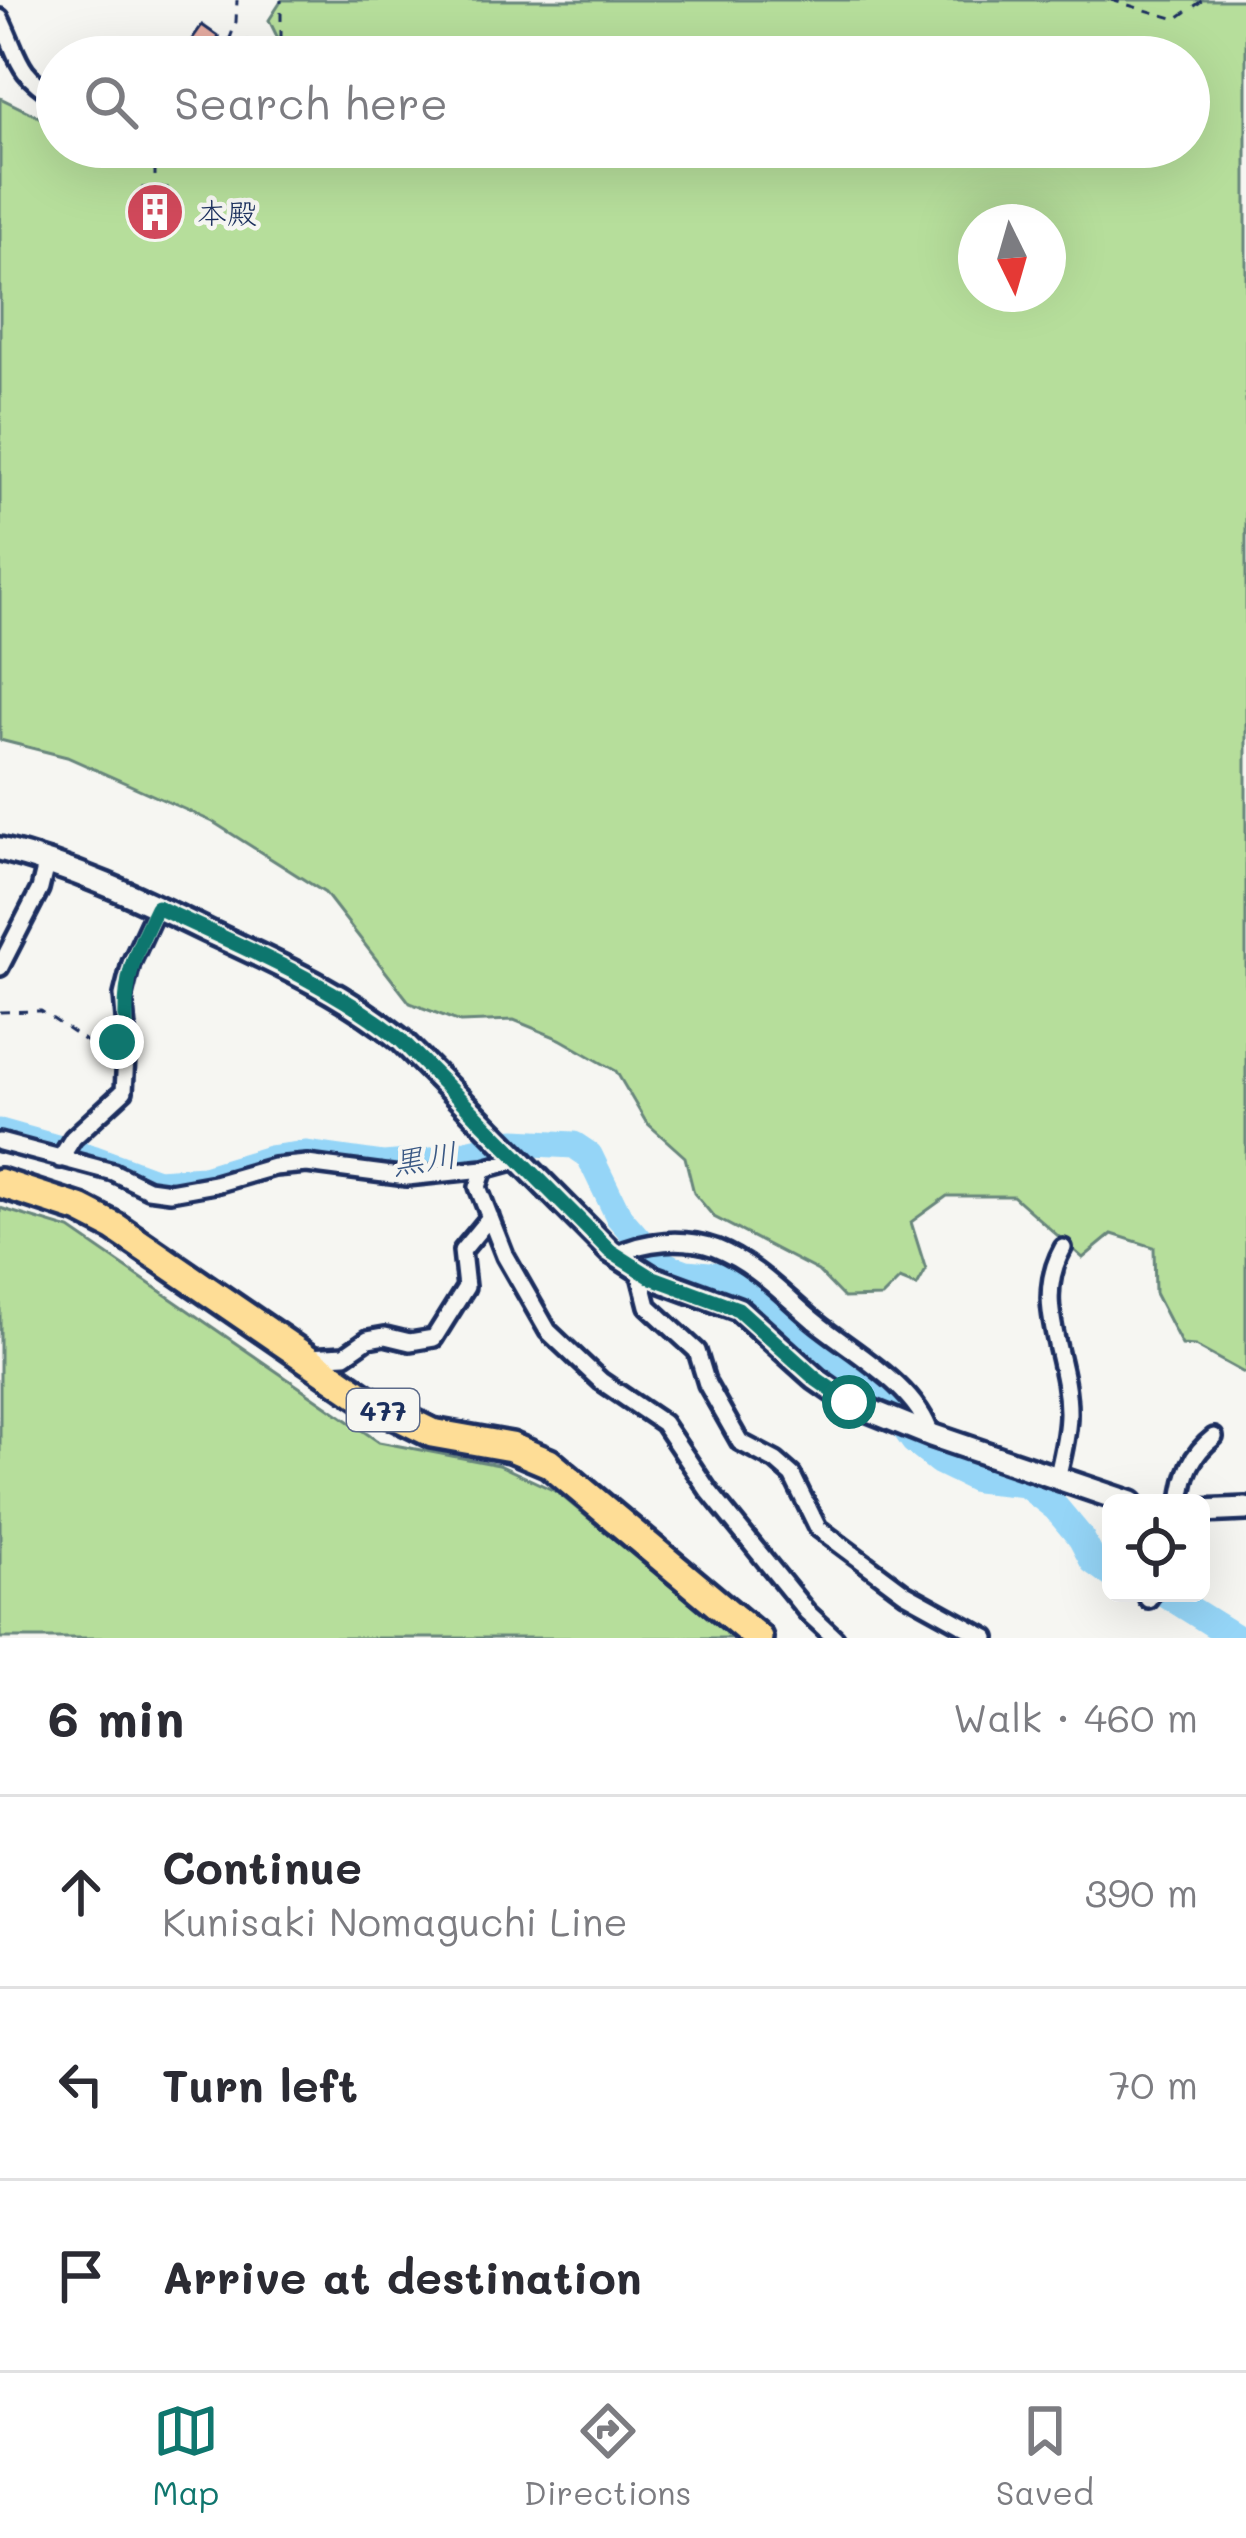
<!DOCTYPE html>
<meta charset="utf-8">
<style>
:root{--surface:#fff;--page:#f2f2f3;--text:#2b2b33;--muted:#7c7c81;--line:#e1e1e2;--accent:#0f766e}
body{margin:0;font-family:Mali,"Klee One",sans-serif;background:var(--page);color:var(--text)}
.controls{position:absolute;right:36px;bottom:36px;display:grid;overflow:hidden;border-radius:18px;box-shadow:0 12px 48px #0002}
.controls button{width:108px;height:108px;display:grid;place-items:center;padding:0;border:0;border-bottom:3px solid var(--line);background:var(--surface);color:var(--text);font:60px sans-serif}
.compass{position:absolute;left:958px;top:204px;width:108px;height:108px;border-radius:50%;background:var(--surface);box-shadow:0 12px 48px #0002;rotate:175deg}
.stop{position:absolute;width:36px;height:36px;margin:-27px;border:9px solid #0f766e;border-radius:50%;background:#fff}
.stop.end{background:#0f766e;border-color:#fff;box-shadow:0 3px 12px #0008}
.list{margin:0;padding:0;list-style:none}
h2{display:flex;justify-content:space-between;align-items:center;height:156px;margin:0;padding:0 48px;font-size:51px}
h2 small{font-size:39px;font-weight:400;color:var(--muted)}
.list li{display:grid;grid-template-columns:78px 1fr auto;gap:36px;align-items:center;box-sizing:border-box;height:192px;padding:0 48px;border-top:3px solid var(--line)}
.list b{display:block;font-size:45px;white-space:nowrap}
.list p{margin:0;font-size:39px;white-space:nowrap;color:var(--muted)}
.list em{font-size:39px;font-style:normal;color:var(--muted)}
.icon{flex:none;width:66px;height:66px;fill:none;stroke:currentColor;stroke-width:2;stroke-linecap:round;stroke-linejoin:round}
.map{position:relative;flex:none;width:1246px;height:1638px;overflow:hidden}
.search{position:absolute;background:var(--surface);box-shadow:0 12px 48px #0002;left:36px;right:36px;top:36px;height:132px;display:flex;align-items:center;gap:30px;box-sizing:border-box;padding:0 42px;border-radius:66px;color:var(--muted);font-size:45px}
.sheet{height:732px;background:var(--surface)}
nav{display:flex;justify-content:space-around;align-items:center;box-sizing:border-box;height:168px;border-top:3px solid var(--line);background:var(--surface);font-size:33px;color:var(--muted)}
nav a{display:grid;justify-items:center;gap:6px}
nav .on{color:var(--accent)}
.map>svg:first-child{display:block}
</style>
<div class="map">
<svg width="1246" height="1638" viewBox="0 0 1246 1638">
<rect width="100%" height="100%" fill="#f6f6f2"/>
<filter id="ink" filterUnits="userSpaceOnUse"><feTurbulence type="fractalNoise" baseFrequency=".00833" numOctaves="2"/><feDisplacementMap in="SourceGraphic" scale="24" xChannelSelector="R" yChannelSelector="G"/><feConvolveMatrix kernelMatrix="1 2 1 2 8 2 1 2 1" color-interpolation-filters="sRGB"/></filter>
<g filter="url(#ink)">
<!-- green -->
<path fill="#b6de9b" stroke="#68867c" stroke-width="3" fill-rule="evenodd" d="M282,0H1246V1374L1195,1346L1182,1345L1155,1293L1154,1247L1112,1234L1083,1258L1013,1196H947L911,1222L926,1270L917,1286L900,1279L882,1297L844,1298L818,1271L714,1217L694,1193L685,1157L646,1122L616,1071L560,1039L514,1020L460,1022L410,1003L325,893L213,822L67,757L0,740V98L57,126V147H1189V57H287L269,20ZM976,222H1048V294H976Z
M0,1208L70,1229L379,1442L499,1465L557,1492L733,1638H0Z"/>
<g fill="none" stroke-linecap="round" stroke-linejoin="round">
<!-- river -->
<path stroke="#95d5f7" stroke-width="27" d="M0,1132L92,1158L157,1182L204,1179L270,1159L307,1154L384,1165L432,1161L515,1142L574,1145L589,1155L619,1217L659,1263L686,1273L733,1277L784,1324L885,1400L914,1441L939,1461L976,1479L1025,1484L1056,1508L1081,1538L1093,1561L1111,1574
M1164,1593L1236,1638"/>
</g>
<!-- building -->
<path fill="#e5aba0" stroke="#1b2f5e" stroke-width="3" d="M202,25L219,37L208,54L190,42Z
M248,41L262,52L258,57H236Z
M143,188H167V201L143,202Z
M147,204H162V221L148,222Z"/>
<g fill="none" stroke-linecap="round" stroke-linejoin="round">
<defs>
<path id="street" d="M0,18C21,61 14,70 57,98
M0,967L40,889L47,860
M0,1142L113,1172L148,1189L170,1192L215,1184L274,1167L307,1164L407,1177L484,1169
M60,1159L73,1138L124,1091L127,1040L123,995L131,963L157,907
M517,1160L484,1169L478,1187L505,1256L548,1331L601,1381L663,1423L708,1490L807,1612L835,1638
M616,1255C645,1240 684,1237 715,1248C755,1264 781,1293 813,1320C850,1351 916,1385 931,1435
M639,1271L648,1306L697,1351L707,1384L740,1442L776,1461L792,1475L818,1528L905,1593L987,1638
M308,1357L345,1355L368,1339L385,1336L410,1342L434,1338L466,1287L462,1251L490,1217
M1057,1480C1061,1459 1068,1436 1068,1414C1069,1355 1031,1305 1063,1248
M1181,1503C1184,1474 1191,1455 1214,1437
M1148,1599L1152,1593"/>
<path id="secondary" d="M0,849C74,867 139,898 207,931C276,963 342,992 401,1040L610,1251L651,1277L738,1309L816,1379L849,1402L931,1435L1131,1503
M1201,1511L1246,1509"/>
<path id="highway" d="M0,1183L80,1209L115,1227L373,1404L432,1433L511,1447L549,1463L758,1638"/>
</defs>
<!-- street casing -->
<use href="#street" stroke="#1b2f5e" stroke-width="24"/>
<!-- secondary casing -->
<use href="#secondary" stroke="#1b2f5e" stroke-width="30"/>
<!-- highway casing -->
<use href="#highway" stroke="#1b2f5e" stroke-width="36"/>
<!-- path -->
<path stroke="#1b2f5e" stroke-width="3" stroke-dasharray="9 9" stroke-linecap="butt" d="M1111,0L1176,19L1203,0
M223,57L236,22L237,0
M281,57V0
M155,147H207
M155,149V183
M0,1012L41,1011L94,1047L112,1044"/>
<!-- street -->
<use href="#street" stroke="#f6f6f2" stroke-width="15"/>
<!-- secondary -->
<use href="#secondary" stroke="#f6f6f2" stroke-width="21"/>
<!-- highway -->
<use href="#highway" stroke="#fedd96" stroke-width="27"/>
</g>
</g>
<g fill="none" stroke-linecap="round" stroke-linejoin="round" filter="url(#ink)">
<!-- route -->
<path stroke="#0f766e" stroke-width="15" d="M117,1042L127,1040C122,981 132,959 157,907C241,947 328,981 401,1040L610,1251L651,1277L738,1309L816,1379L849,1402"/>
</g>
<!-- icons -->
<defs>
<symbol id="building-disc" viewBox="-11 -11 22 22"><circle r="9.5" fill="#d1495b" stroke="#f6f6f2"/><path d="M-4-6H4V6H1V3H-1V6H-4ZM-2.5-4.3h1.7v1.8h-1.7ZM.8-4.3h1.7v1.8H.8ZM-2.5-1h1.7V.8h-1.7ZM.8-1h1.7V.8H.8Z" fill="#fff"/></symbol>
</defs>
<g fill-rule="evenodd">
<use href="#building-disc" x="122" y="179" width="66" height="66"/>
</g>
<g text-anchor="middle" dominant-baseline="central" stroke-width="9" stroke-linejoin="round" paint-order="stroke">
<!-- shield labels -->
<rect fill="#f6f6f2" stroke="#5d6b8a" stroke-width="3" x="347" y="1389" width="72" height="42" rx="9"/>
<g font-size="27" font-weight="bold" fill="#1b2f5e">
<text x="383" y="1410">477</text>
</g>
<!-- poi labels -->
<g font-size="30" fill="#1b2f5e" stroke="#f6f6f2" text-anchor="start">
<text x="197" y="212">本殿</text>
</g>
<!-- water labels -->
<g font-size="33" font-style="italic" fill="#3a5884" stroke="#f6f6f2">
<text transform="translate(424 1157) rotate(-8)">黒川</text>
</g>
</g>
</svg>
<div class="controls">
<button><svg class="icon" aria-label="locate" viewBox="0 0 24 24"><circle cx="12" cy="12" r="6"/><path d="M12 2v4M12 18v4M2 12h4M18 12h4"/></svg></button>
</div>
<svg class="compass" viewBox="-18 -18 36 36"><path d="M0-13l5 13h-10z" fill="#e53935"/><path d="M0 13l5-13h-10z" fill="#7c7c81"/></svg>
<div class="stop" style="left:849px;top:1402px"></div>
<div class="stop end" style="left:117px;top:1042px"></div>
<div class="search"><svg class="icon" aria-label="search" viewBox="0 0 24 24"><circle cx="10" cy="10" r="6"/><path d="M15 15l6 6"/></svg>Search here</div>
</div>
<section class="sheet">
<h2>6 min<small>Walk · 460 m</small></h2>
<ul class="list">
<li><svg class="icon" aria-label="ahead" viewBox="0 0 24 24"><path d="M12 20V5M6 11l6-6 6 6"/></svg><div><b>Continue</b><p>Kunisaki Nomaguchi Line</p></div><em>390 m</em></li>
<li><svg class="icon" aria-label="left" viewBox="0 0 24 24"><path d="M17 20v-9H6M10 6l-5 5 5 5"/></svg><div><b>Turn left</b></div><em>70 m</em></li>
<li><svg class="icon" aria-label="arrive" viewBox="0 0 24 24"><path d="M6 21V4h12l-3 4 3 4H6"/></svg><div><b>Arrive at destination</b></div></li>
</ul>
</section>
<nav>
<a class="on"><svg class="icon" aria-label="map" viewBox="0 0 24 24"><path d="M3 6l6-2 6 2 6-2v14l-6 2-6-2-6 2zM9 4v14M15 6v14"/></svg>Map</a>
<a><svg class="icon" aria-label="directions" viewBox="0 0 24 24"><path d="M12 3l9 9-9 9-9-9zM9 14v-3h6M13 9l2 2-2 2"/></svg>Directions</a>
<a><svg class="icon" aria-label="saved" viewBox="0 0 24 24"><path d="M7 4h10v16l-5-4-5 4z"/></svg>Saved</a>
</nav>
